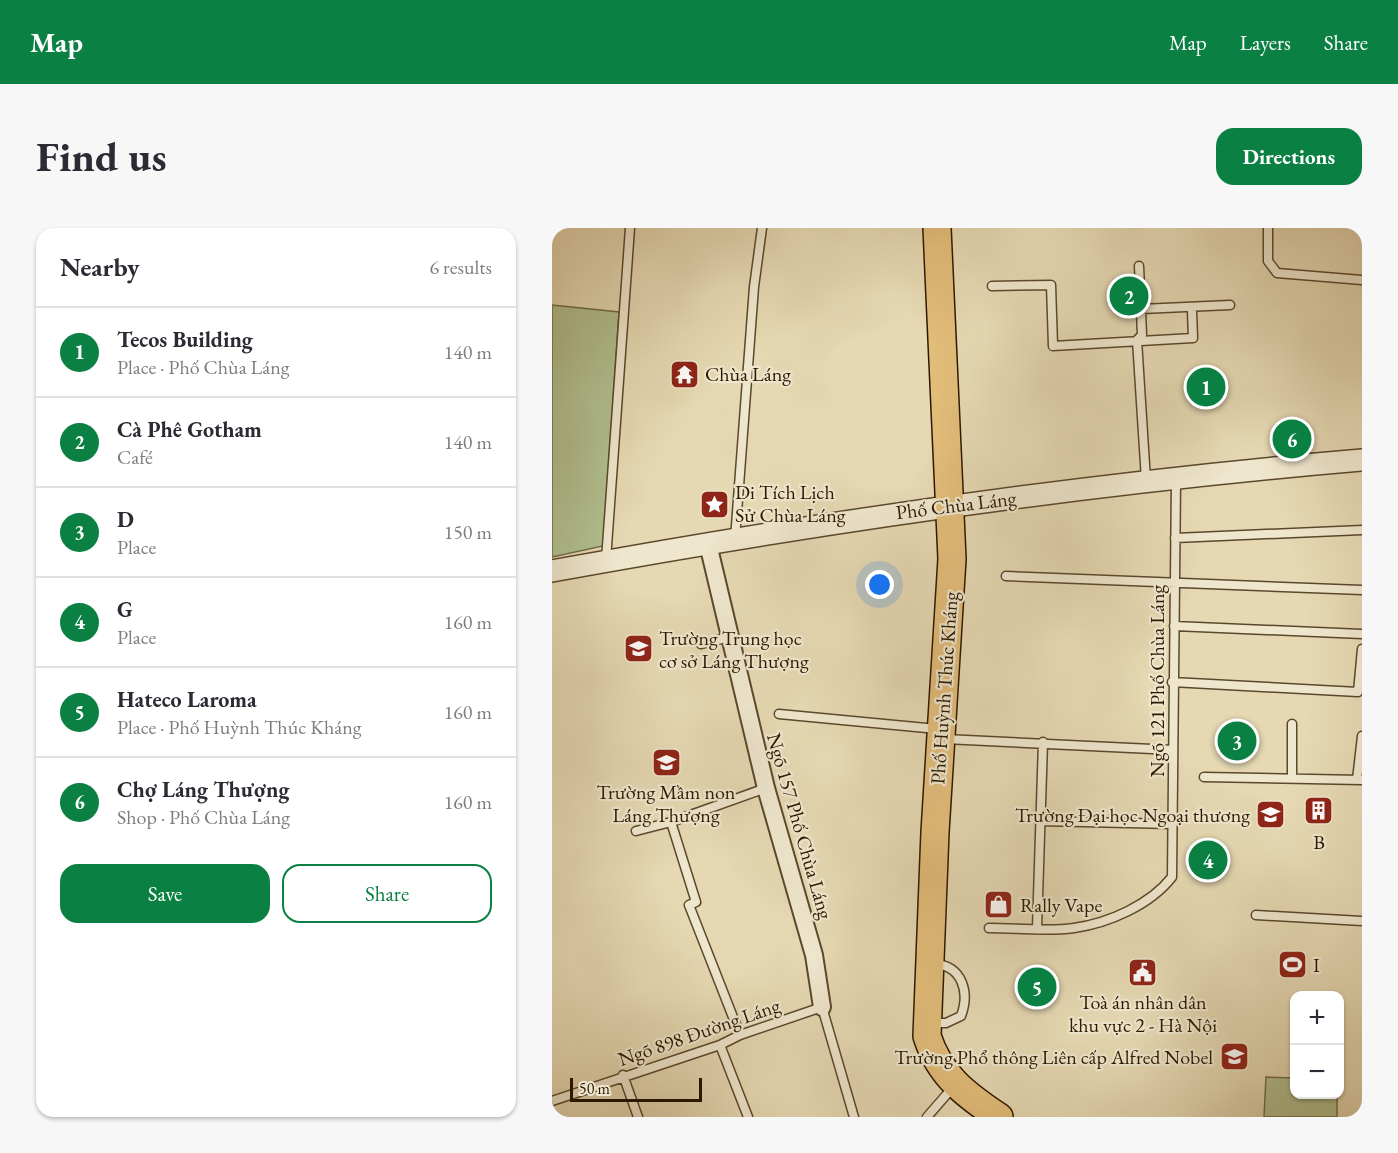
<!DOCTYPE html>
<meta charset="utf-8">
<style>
:root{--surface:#fff;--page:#f7f7f7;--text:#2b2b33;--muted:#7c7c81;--line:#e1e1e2;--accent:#0b8043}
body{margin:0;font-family:"EB Garamond",serif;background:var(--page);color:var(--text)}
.controls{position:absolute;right:18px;bottom:18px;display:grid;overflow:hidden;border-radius:12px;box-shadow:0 2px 4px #0004}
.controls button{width:54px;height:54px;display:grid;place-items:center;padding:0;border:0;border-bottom:2px solid var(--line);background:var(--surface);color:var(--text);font:30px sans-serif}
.scale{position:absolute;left:18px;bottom:15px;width:132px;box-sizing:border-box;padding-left:6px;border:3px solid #2d1800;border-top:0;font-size:16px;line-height:21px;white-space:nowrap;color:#2d1800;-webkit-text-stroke:4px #eee6cd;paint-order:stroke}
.you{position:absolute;left:328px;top:357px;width:21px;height:21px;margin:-15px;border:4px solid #fff;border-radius:50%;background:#1a73e8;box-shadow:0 0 0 9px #1a73e833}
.badge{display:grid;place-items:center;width:39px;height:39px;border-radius:50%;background:var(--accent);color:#fff;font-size:20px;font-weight:700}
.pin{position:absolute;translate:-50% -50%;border:3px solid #fff;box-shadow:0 2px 6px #0006}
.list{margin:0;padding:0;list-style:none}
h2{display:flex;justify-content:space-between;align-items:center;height:78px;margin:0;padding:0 24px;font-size:26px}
h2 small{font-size:20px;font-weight:400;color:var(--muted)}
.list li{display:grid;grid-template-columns:39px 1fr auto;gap:18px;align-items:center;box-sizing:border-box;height:90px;padding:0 24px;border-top:2px solid var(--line)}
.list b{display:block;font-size:22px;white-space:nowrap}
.list p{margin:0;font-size:20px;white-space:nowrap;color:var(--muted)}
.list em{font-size:20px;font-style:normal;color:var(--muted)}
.actions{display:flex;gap:12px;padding:18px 24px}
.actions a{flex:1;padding:14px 0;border:2px solid var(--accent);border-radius:18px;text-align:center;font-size:21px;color:var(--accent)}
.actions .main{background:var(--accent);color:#fff}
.map{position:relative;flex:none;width:810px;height:889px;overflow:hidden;border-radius:18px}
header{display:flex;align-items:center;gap:36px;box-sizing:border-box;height:84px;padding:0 30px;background:var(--accent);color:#fff}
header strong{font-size:28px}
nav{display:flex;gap:33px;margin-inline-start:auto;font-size:21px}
.intro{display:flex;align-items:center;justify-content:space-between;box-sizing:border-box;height:144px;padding:0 36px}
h1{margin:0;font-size:42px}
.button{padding:15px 27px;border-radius:18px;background:var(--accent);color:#fff;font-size:21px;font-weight:700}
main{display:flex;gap:36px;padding:0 36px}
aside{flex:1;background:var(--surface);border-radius:18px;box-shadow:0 2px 4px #0004}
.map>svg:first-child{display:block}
</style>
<header>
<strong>Map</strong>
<nav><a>Map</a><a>Layers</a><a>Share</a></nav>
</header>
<div class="intro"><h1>Find us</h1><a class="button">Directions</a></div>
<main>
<aside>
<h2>Nearby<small>6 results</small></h2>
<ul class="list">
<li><span class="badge">1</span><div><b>Tecos Building</b><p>Place · Phố Chùa Láng</p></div><em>140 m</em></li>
<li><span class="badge">2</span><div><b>Cà Phê Gotham</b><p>Café</p></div><em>140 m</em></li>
<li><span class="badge">3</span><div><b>D</b><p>Place</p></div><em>150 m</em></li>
<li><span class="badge">4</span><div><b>G</b><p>Place</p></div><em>160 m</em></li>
<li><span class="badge">5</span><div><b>Hateco Laroma</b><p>Place · Phố Huỳnh Thúc Kháng</p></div><em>160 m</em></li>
<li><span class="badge">6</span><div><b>Chợ Láng Thượng</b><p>Shop · Phố Chùa Láng</p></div><em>160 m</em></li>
</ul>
<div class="actions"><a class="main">Save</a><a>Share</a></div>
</aside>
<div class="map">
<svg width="810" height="889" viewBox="0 0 810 889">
<rect width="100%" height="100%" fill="#e5d8b2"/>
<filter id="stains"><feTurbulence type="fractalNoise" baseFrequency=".00333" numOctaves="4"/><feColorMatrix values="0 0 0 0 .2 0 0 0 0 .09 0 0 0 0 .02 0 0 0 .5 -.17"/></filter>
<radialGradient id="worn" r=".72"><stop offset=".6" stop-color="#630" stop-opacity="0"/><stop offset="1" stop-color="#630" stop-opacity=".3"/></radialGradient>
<!-- green -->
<path fill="#b1bf8f" stroke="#6f6c48" stroke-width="1.5" d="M0,77L67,84L51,318L0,329Z
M714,849L742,850V866L785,867V889H712Z"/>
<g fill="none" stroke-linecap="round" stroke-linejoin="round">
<defs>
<path id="service" d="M716,0V33L725,45L810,52
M587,38L590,107L585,112L594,252
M440,58L499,57L501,118L641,110L640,83
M589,81L678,77
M623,310L810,302
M183,311L202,59L210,0
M54,332L78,0
M454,348L810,362
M622,398L810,406
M149,416L178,409
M620,454L806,464L810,421
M227,486L385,501
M740,496V549
M393,511L621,522
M652,549L810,552
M805,552L810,508
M487,593L621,596
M119,594L144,674L137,677L188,807
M84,603L119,594L214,560
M704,687L810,693
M437,700C464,700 495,704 522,700C557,695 598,677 620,649L624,251
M485,700L491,514
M380,795H394L409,788C418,764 410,738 383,736
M168,817L196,889
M71,847L86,889
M0,873L168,817L188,807L270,779L302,889
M375,889L402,858"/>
<path id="minor" d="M156,316L214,560L262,727L270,779"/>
<path id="tertiary" d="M0,343C268,294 538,255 810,232"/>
<path id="primary" d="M385,0L400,331L383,604L375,808C387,847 414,867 447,889"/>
</defs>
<!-- service casing -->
<use href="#service" stroke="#5b482c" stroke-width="11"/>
<!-- minor casing -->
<use href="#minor" stroke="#5b482c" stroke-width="20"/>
<!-- tertiary casing -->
<use href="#tertiary" stroke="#5b482c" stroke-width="24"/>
<!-- primary casing -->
<use href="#primary" stroke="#2d1800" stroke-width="30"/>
<!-- service -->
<use href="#service" stroke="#eee6cd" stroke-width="8"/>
<!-- minor -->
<use href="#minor" stroke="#eee6cd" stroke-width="16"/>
<!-- tertiary -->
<use href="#tertiary" stroke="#eee6cd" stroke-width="21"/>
<!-- primary -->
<use href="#primary" stroke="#e2bc79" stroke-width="27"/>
</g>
<!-- icons -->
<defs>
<symbol id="temple-square" viewBox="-11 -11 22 22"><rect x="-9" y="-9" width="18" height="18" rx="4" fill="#8f2418" stroke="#eee6cd"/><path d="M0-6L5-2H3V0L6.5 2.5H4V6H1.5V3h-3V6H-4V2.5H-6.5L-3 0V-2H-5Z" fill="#fff"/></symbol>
<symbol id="sight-square" viewBox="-11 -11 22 22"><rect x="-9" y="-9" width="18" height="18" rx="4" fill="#8f2418" stroke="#eee6cd"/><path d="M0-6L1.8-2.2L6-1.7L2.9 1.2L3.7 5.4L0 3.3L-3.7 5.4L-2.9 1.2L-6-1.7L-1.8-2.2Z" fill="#fff"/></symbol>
<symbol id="school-square" viewBox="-11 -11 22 22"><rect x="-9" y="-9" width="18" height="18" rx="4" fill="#8f2418" stroke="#eee6cd"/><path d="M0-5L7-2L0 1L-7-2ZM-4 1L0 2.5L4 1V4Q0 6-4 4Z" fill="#fff"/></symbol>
<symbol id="building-square" viewBox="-11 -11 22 22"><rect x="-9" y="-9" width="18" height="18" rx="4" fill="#8f2418" stroke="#eee6cd"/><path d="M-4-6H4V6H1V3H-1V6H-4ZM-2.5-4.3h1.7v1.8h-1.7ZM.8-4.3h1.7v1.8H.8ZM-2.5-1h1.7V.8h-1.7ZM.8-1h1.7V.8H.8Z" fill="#fff"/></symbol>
<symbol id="university-square" viewBox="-11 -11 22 22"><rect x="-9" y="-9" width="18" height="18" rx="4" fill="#8f2418" stroke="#eee6cd"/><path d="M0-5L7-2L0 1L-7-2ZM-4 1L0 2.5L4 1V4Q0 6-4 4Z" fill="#fff"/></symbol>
<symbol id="shop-square" viewBox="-11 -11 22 22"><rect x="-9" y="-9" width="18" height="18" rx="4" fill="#8f2418" stroke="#eee6cd"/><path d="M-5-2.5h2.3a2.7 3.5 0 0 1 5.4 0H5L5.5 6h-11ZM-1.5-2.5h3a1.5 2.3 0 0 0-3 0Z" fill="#fff"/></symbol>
<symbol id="stadium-square" viewBox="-11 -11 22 22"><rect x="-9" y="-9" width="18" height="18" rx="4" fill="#8f2418" stroke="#eee6cd"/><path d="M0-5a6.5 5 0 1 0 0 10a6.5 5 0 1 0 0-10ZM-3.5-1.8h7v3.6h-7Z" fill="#fff"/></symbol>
<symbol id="civic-square" viewBox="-11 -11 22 22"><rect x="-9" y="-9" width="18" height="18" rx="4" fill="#8f2418" stroke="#eee6cd"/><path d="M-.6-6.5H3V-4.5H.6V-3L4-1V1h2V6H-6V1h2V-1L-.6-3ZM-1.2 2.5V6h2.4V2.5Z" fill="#fff"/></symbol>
</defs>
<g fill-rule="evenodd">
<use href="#temple-square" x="116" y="130" width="33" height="33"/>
<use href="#sight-square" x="146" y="260" width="33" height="33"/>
<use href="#school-square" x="70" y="404" width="33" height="33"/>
<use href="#school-square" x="98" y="518" width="33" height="33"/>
<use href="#building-square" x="750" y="566" width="33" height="33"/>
<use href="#university-square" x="702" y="570" width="33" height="33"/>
<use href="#shop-square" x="430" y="660" width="33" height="33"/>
<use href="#stadium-square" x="724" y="720" width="33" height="33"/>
<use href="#civic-square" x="574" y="728" width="33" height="33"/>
<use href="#school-square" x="666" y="812" width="33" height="33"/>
</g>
<g text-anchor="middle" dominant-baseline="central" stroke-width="4.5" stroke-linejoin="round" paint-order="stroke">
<!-- poi labels -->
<g font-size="20" fill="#2d1800" stroke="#eee6cd" text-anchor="start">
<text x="153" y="146">Chùa Láng</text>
<text x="183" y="264">Di Tích Lịch<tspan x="183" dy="23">Sử Chùa Láng</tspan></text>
<text x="107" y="410">Trường Trung học<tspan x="107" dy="23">cơ sở Láng Thượng</tspan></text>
<text x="114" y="564" text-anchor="middle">Trường Mầm non<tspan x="114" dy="23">Láng Thượng</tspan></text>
<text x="698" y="587" text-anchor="end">Trường Đại học Ngoại thương</text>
<text x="767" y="614" text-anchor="middle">B</text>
<text x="468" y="677">Rally Vape</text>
<text x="761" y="737">I</text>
<text x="591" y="774" text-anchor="middle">Toà án nhân dân<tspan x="591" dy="23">khu vực 2 - Hà Nội</tspan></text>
<text x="661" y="829" text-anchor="end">Trường Phổ thông Liên cấp Alfred Nobel</text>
</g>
<!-- street labels -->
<g font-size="20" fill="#2d1800" stroke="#eee6cd">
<text transform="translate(404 277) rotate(-7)">Phố Chùa Láng</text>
<text transform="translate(605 453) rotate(-90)">Ngõ 121 Phố Chùa Láng</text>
<text transform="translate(392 460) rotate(-86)">Phố Huỳnh Thúc Kháng</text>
<text transform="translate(248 598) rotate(74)">Ngõ 157 Phố Chùa Láng</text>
<text transform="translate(147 804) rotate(-19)">Ngõ 898 Đường Láng</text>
</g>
</g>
<rect width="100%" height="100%" filter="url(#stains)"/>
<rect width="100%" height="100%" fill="url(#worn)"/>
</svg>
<div class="controls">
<button>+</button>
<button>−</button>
</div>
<div class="scale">50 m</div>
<div class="you"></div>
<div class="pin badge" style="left:654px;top:159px">1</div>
<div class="pin badge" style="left:577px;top:68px">2</div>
<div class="pin badge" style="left:685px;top:513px">3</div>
<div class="pin badge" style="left:656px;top:632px">4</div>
<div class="pin badge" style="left:485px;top:759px">5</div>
<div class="pin badge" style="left:740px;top:211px">6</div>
</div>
</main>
